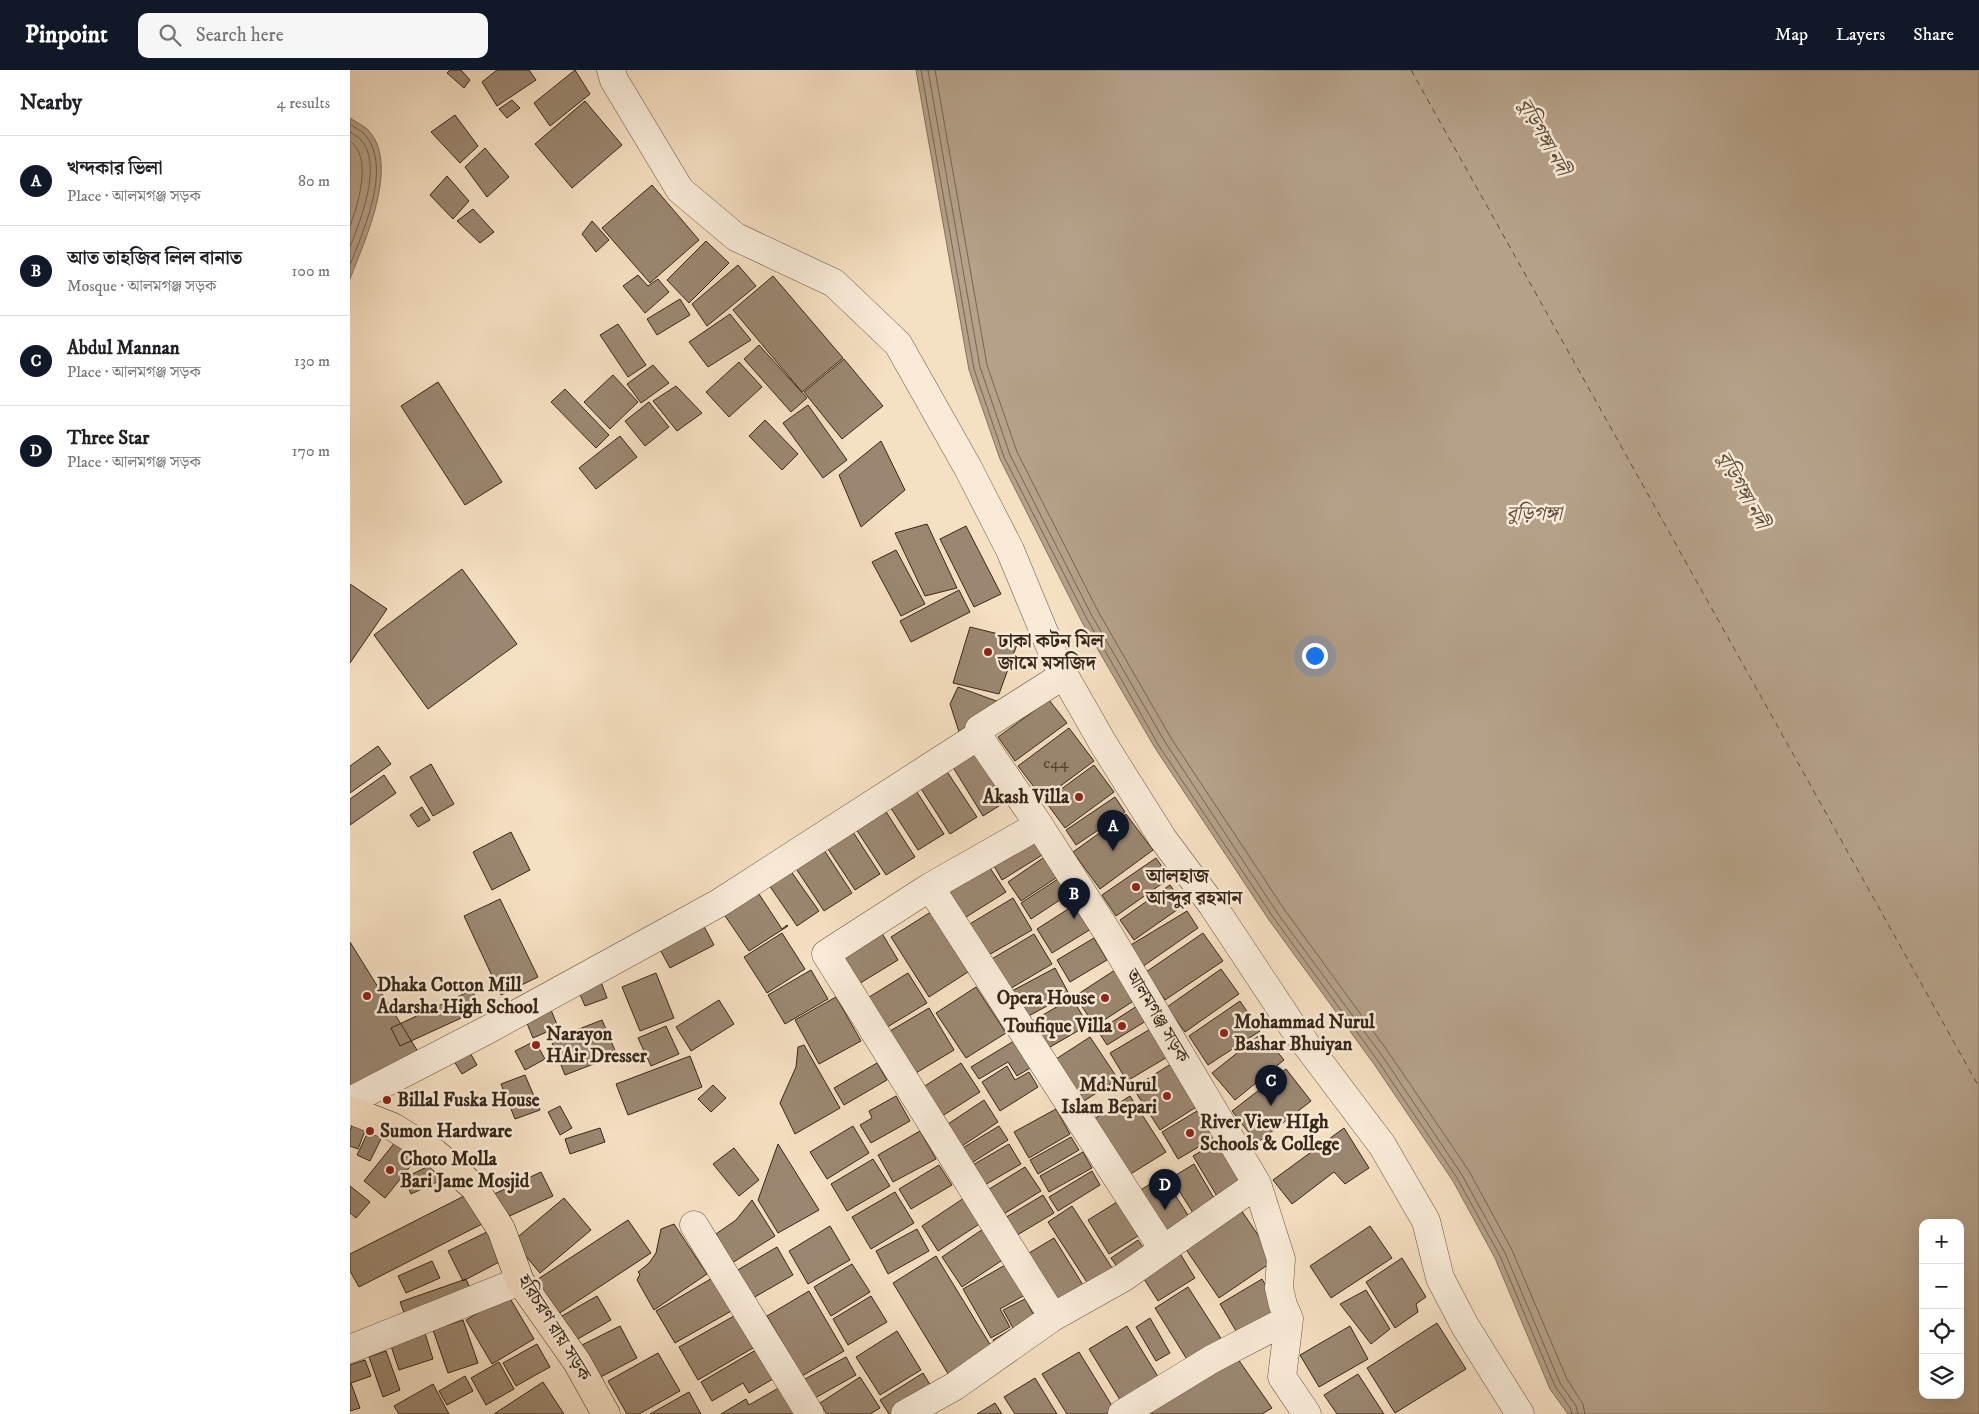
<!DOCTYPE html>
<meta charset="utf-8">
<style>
:root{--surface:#fff;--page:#f6f6f6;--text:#202124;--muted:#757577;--line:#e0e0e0;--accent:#111827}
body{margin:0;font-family:"IM FELL DW Pica","Noto Serif Bengali",serif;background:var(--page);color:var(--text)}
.controls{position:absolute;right:15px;bottom:15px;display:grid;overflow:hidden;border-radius:10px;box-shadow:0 5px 20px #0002}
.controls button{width:45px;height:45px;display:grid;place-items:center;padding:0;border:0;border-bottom:1px solid var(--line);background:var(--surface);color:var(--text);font:25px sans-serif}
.you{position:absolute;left:964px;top:585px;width:18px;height:18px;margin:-12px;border:4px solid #fff;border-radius:50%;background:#1a73e8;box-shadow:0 0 0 8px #1a73e833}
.badge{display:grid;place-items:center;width:32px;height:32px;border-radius:50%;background:var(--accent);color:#fff;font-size:16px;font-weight:700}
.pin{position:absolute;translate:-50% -41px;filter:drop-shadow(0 1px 2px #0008)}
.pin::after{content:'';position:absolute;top:26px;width:18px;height:15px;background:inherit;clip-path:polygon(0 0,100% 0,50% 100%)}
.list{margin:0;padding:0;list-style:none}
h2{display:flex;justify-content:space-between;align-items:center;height:65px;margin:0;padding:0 20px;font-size:21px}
h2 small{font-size:16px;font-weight:400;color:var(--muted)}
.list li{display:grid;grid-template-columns:32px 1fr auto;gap:15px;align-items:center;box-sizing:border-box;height:90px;padding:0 20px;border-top:1px solid var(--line)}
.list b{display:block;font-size:19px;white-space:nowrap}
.list p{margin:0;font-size:16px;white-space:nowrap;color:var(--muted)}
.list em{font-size:16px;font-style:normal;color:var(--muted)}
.icon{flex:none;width:28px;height:28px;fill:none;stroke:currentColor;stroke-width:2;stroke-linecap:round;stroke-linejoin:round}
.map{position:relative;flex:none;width:1629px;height:1344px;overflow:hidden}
header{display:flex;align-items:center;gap:30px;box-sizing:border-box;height:70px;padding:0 25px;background:var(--accent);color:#fff}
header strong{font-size:24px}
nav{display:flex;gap:28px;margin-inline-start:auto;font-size:18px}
.search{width:350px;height:45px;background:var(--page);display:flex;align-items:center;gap:12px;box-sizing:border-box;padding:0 18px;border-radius:10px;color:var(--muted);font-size:19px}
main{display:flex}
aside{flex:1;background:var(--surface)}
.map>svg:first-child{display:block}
</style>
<header>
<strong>Pinpoint</strong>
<div class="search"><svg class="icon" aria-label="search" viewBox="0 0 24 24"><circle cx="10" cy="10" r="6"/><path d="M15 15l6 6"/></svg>Search here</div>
<nav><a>Map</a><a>Layers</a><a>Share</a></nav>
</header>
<main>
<aside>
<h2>Nearby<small>4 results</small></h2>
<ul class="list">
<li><span class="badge">A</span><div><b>খন্দকার ভিলা</b><p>Place · আলমগঞ্জ সড়ক</p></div><em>80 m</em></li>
<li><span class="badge">B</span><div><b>আত তাহজিব লিল বানাত</b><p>Mosque · আলমগঞ্জ সড়ক</p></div><em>100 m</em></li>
<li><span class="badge">C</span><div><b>Abdul Mannan</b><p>Place · আলমগঞ্জ সড়ক</p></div><em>130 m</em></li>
<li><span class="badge">D</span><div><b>Three Star</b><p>Place · আলমগঞ্জ সড়ক</p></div><em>170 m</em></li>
</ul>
</aside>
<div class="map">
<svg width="1629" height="1344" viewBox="0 0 1629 1344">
<rect width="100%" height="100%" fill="#f6e0c3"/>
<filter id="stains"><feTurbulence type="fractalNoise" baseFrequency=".004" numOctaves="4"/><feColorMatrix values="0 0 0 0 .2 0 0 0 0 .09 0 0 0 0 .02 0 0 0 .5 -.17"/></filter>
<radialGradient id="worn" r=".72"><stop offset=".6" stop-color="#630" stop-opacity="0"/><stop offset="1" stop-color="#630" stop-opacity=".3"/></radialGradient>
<!-- water -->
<path fill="#b5a189" stroke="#83705c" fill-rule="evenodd" d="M566,0H1629V1344H1218L1200,1319L1145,1188L1103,1111L1024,994L919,850L805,678L732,552L650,389L619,300ZM1573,1153H1610V1325H1573Z
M0,48C6,52 15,56 19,61C50,96 14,172 0,209Z"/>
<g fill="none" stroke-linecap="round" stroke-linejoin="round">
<!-- shore -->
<path stroke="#766450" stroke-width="1" d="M571,0L624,299L654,387L737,549L809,676L923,847L1028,991L1107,1108L1150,1186L1205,1316L1221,1339L1222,1344
M578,0L630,297L660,385L742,546L815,672L928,844L1033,987L1112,1105L1155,1183L1210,1313L1226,1336L1228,1344
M585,0L637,295L667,382L749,543L821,668L934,839L1039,983L1119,1101L1162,1180L1217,1309L1233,1334L1235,1344
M0,54C5,58 12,61 16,66C42,99 13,161 0,195
M0,62C3,64 7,66 10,69C34,93 10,151 0,177
M0,71C23,87 8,135 0,156"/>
<!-- ferry -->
<path stroke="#5e4c3a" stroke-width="1" stroke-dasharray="6 5" stroke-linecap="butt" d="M1061,0L1629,1017"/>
</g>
<!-- building -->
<path fill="#9b8771" stroke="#382718" d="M100,0H111L120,10L114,18L97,3Z
M147,0H179L186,10L147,36L132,12Z
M225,0L240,24L200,56L184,33Z
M162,30L170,38L157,48L149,39Z
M235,31L272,75L222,118L185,74Z
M105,45L128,76L110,93L81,62Z
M135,78L159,107L137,127L115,97Z
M97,106L119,131L103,149L80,125Z
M302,115L349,170L300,213L252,158Z
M123,139L144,162L130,173L107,151Z
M242,151L259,170L246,182L232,164Z
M356,171L379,193L339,233L317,210Z
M388,195L406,216L357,256L342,234Z
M288,205L298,216L308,209L319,222L295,243L273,216Z
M423,206L493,288L452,322L383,240Z
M330,229L340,245L307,265L297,249Z
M380,244L401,270L358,297L339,272Z
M268,254L296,295L278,307L250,265Z
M409,275L457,328L441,342L394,289Z
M494,289L533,336L492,369L454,322Z
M389,292L412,317L379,347L356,322Z
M303,295L319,313L291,333L277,314Z
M263,305L288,332L260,359L234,332Z
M88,312L152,412L115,435L51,336Z
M326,316L352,343L327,361L303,331Z
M215,319L259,365L246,378L201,332Z
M299,332L319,357L295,376L275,351Z
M458,335L497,390L473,408L433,353Z
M415,350L448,384L432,400L399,366Z
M270,366L287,387L246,419L229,398Z
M531,371L555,420L511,457L489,405Z
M577,454L607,518L575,526L545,463Z
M616,456L651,524L624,537L590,469Z
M546,480L575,534L551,546L522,492Z
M112,499L167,574L78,639L24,565Z
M0,514L37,539L0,593Z
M609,520L620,542L561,572L550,551Z
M620,557L669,569L649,624L603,613Z
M608,617L649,632L609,662L600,634Z
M699,630L717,653L665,691L648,667Z
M719,658L744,691L693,729L668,696Z
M28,676L41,694L0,723V696Z
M629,678L660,729L633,746L601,694Z
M81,694L104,734L83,746L60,707Z
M744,695L764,722L715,758L695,731Z
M594,697L627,747L600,764L568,714Z
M34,705L46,723L0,755V729Z
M563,716L594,764L568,780L537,732Z
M765,727L775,742L726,775L716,760Z
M72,737L80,750L68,757L60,745Z
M533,737L565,787L536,805L504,756Z
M776,744L803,780L750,819L723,782Z
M686,761L697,782L652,810L639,787Z
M161,762L180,800L142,820L123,782Z
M503,762L530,804L505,820L478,779Z
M474,780L502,823L474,841L445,797Z
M699,784L712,804L671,831L658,812Z
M806,788L820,808L766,846L752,825Z
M636,792L656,822L613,849L594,820Z
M440,800L469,841L447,856L419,815Z
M708,809L719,824L681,849L671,833Z
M820,815L834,835L784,870L770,850Z
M405,818L432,859L437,855L438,856L399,881L371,840Z
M663,828L682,860L637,886L618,855Z
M150,829L188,907L151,925L114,846Z
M726,834L741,859L702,883L687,859Z
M584,840L621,900L579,927L541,867Z
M837,841L848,858L792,897L779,876Z
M351,851L364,875L320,898L307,874Z
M530,860L548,890L507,915L489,885Z
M432,863L455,899L417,923L394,887Z
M853,863L873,891L815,930L796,902Z
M684,864L702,894L658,920L640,890Z
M744,868L757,890L720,912L707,890Z
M0,872L67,980L70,989L0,1017Z
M705,898L719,924L675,948L660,922Z
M871,899L889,924L835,962L817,937Z
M461,900L478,929L435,954L418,925Z
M765,900L785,930L745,956L725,926Z
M306,903L324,948L290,961L272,917Z
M558,903L577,933L534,959L516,929Z
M251,912L257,928L235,936L228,920Z
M626,917L656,963L616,988L586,943Z
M122,920L131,939L50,976L41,958Z
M486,927L511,971L469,994L445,950Z
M722,928L738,955L695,980L679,953Z
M369,930L384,954L341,981L326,957Z
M890,931L910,961L858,995L839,966Z
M199,935L208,957L183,968L174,946Z
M787,936L796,951L757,975L748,961Z
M579,938L604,980L561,1006L535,964Z
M252,950L267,985L215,1005L201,970Z
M316,956L329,984L301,996L288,968Z
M802,958L819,986L777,1011L760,983Z
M912,963L934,990L885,1030L862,1003Z
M740,967L768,1009L731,1033L703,991Z
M185,971L195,989L175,1000L165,981Z
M664,971L680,998L667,1006L658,992L629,1009L621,997Z
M454,975L490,1038L445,1064L430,1033L446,997L448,977Z
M118,979L127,995L112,1004L102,988Z
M340,986L352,1017L278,1045L266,1014Z
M824,992L851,1034L810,1060L783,1018Z
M527,993L537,1010L494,1035L484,1018Z
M611,993L630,1022L589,1048L570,1019Z
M657,996L665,1010L679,1002L688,1017L650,1041L632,1012Z
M936,999L961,1031L907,1073L882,1041Z
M175,1005L190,1040L165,1049L151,1014Z
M363,1015L376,1028L361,1042L348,1029Z
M546,1026L560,1051L521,1073L510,1055L522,1048L519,1041Z
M780,1026L816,1082L779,1105L744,1049Z
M634,1030L648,1052L609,1078L595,1056Z
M210,1036L222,1058L210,1065L198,1042Z
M852,1038L869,1065L828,1089L812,1062Z
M706,1039L720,1064L679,1088L664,1062Z
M5,1048L18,1053L8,1079L0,1076V1061Z
M503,1056L519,1083L477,1109L460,1082Z
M649,1056L658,1070L620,1094L611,1079Z
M20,1058L33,1065L20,1091L7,1085Z
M250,1058L255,1072L220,1084L215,1069Z
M994,1058L1019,1098L995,1114L984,1102L942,1134L923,1110Z
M570,1061L586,1089L543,1112L528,1085Z
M721,1067L729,1080L688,1104L680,1090Z
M870,1070L898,1117L871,1133L843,1086Z
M46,1071L67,1088L35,1128L14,1111Z
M428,1074L469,1140L428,1163L408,1130Z
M659,1074L671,1094L633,1116L621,1096Z
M384,1078L409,1110L389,1126L363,1094Z
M733,1082L742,1098L699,1122L690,1106Z
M523,1089L540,1116L497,1141L481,1114Z
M844,1094L867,1133L845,1146L821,1108Z
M81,1095L89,1111L61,1124L54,1108Z
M589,1095L602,1115L561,1139L549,1119Z
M675,1097L691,1121L652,1145L636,1121Z
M742,1101L750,1115L708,1141L699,1127Z
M191,1102L203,1126L151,1150L140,1126Z
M813,1106L845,1156L816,1174L784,1124Z
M0,1116L20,1132L6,1148L0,1143Z
M545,1122L564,1153L521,1179L502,1147Z
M118,1124L134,1153L9,1217L0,1201V1184Z
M693,1125L704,1143L664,1167L653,1149Z
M214,1128L241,1160L190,1203L163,1171Z
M614,1128L631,1153L588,1181L572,1156Z
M402,1130L425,1166L382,1193L366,1164L386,1150Z
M767,1132L788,1166L759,1184L738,1150Z
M887,1134L925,1190L869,1228L831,1172Z
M722,1136L766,1204L742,1220L698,1152Z
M278,1150L301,1183L202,1248L179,1215Z
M324,1154L357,1204L304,1240L287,1210L290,1204L288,1202L299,1193L306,1183L311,1159Z
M480,1156L500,1190L458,1214L439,1181Z
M1020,1156L1042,1188L981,1228L960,1196Z
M567,1159L579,1181L538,1204L526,1181Z
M633,1159L654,1189L612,1217L592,1187Z
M139,1161L153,1190L113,1211L98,1181Z
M704,1168L738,1223L708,1241L674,1186Z
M788,1170L799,1186L772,1204L761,1188Z
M427,1177L443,1205L403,1228L386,1201Z
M826,1177L845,1208L808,1231L789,1201Z
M586,1186L644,1281L600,1307L543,1213Z
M1052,1188L1076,1227L1066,1234L1068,1242L1045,1258L1016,1212Z
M82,1191L90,1208L56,1223L48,1206Z
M502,1194L520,1222L481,1246L464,1217Z
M657,1194L675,1225L650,1239L660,1257L641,1268L613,1219Z
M364,1207L383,1240L325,1273L306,1241Z
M116,1209L127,1234L61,1261L50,1232Z
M912,1209L934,1247L892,1271L870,1234Z
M838,1217L872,1270L838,1291L805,1238Z
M1016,1220L1040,1259L1021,1274L990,1234Z
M459,1221L494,1281L452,1306L417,1246Z
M158,1225L184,1269L142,1294L116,1250Z
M247,1226L261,1250L219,1274L205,1250Z
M521,1226L537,1252L498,1275L483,1249Z
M675,1229L689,1255L647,1277L643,1270L663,1258L653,1240Z
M384,1246L403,1278L348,1310L329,1277Z
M800,1248L820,1283L806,1291L786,1257Z
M113,1250L128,1293L98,1303L83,1260Z
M1087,1253L1116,1299L1045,1343L1017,1298Z
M270,1256L287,1288L241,1312L224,1279Z
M777,1256L810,1310L772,1333L739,1279Z
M1000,1256L1018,1289L969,1317L950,1285Z
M547,1261L571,1300L530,1325L506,1287Z
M75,1263L83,1289L49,1300L40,1273Z
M187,1274L200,1297L166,1316L153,1293Z
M406,1280L423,1309L399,1323L393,1313L362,1331L351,1312Z
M36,1281L50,1320L33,1327L19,1287Z
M729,1282L764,1339L756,1344H717L692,1304Z
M883,1282L922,1338L912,1344H793Z
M308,1283L330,1321L289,1344H277L258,1311Z
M496,1287L506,1305L465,1328L455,1309Z
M15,1290L21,1306L1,1313L10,1338L0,1341V1295Z
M149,1292L164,1319L136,1335L121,1308Z
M573,1303L584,1321L548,1344H539L530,1330Z
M1008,1304L1034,1344H987L974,1325Z
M115,1306L123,1321L97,1335L89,1321Z
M510,1307L530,1338L520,1344H477L470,1333Z
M685,1308L707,1344H665L654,1327Z
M193,1312L214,1344H144Z
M83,1314L99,1344H49L44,1336Z
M432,1316L448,1344H371L396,1329L399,1335Z
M339,1322L351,1344H300Z
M645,1333L652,1344H627Z"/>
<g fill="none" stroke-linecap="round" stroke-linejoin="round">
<defs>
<path id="minor" d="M261,0L264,10L330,120L386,167L484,213L548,274L618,398L660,480L706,591L754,675L813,769L863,836L943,957L1032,1075L1076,1151L1090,1208L1115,1256L1170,1344
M714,605L629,659L628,666L689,755L758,863L907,1114L931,1189L929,1218L933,1235L939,1249L932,1307L957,1344
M689,755L580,817L476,884L703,1247
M580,817L813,1179
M0,1031L139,959L369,833L628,666
M344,1155L460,1344
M0,1279L170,1211
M555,1344L605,1316L703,1247L774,1207L907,1114
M772,1344L862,1289L939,1249"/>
<path id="major" d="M0,1040L43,1057L85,1083L124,1117L151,1159L170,1211L227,1292L256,1344"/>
</defs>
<!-- minor casing -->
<use href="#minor" stroke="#685543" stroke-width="29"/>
<!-- major casing -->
<use href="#major" stroke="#382718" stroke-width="29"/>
<!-- minor -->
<use href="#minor" stroke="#f9ebd8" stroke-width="28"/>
<!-- major -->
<use href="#major" stroke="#f6e0c3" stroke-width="28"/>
</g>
<!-- markers -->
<g fill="#8f2418" stroke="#f9ebd8" stroke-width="2">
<circle cx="638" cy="582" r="5"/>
<circle cx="729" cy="727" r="5"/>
<circle cx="786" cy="817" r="5"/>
<circle cx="17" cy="926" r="5"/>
<circle cx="755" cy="928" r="5"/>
<circle cx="772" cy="956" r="5"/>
<circle cx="874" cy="963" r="5"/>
<circle cx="186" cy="975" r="5"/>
<circle cx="817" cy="1026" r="5"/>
<circle cx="37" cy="1030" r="5"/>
<circle cx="20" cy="1061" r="5"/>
<circle cx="840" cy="1063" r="5"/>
<circle cx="40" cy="1100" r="5"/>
</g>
<g text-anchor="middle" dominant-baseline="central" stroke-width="5" stroke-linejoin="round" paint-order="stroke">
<!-- number labels -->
<g font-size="16" fill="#513f2e">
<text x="706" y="693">c44</text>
</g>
<!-- poi labels -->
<g font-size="19" font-weight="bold" fill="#382718" stroke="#f9ebd8" text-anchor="start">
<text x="648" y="571">ঢাকা কটন মিল<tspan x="648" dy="22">জামে মসজিদ</tspan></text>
<text x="719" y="727" text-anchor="end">Akash Villa</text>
<text x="796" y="806">আলহাজ<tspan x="796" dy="22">আব্দুর রহমান</tspan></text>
<text x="27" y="915">Dhaka Cotton Mill<tspan x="27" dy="22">Adarsha High School</tspan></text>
<text x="745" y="928" text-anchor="end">Opera House</text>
<text x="884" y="952">Mohammad Nurul<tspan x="884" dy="22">Bashar Bhuiyan</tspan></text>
<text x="762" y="956" text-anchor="end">Toufique Villa</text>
<text x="196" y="964">Narayon<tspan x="196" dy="22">HAir Dresser</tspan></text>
<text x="807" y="1015" text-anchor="end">Md.Nurul<tspan x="807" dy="22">Islam Bepari</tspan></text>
<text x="47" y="1030">Billal Fuska House</text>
<text x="850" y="1052">River View HIgh<tspan x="850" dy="22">Schools &amp; College</tspan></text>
<text x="30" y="1061">Sumon Hardware</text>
<text x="50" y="1089">Choto Molla<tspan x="50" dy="22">Bari Jame Mosjid</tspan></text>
</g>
<!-- street labels -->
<g font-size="19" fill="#382718" stroke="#f9ebd8">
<text transform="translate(807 946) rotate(59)">আলমগঞ্জ সড়ক</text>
<text transform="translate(204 1258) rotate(58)">হরিচরণ রায় সড়ক</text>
</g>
<!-- water labels -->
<g font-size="20" font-style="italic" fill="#5e4c3a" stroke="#f9ebd8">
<text transform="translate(1193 67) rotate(61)">বুড়িগঙ্গা নদী</text>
<text transform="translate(1392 420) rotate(61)">বুড়িগঙ্গা নদী</text>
<text x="1184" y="444">বুড়িগঙ্গা</text>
</g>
</g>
<rect width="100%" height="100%" filter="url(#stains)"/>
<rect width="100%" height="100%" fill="url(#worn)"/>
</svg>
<div class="controls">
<button>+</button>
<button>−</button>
<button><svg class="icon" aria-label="locate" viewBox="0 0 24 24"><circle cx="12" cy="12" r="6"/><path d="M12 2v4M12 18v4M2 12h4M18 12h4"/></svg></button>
<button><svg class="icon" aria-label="layers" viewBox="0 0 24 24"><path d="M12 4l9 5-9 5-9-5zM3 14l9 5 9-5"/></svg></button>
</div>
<div class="you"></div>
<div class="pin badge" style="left:763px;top:781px">A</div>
<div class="pin badge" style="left:724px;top:849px">B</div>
<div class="pin badge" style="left:921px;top:1036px">C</div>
<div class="pin badge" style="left:815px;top:1140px">D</div>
</div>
</main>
